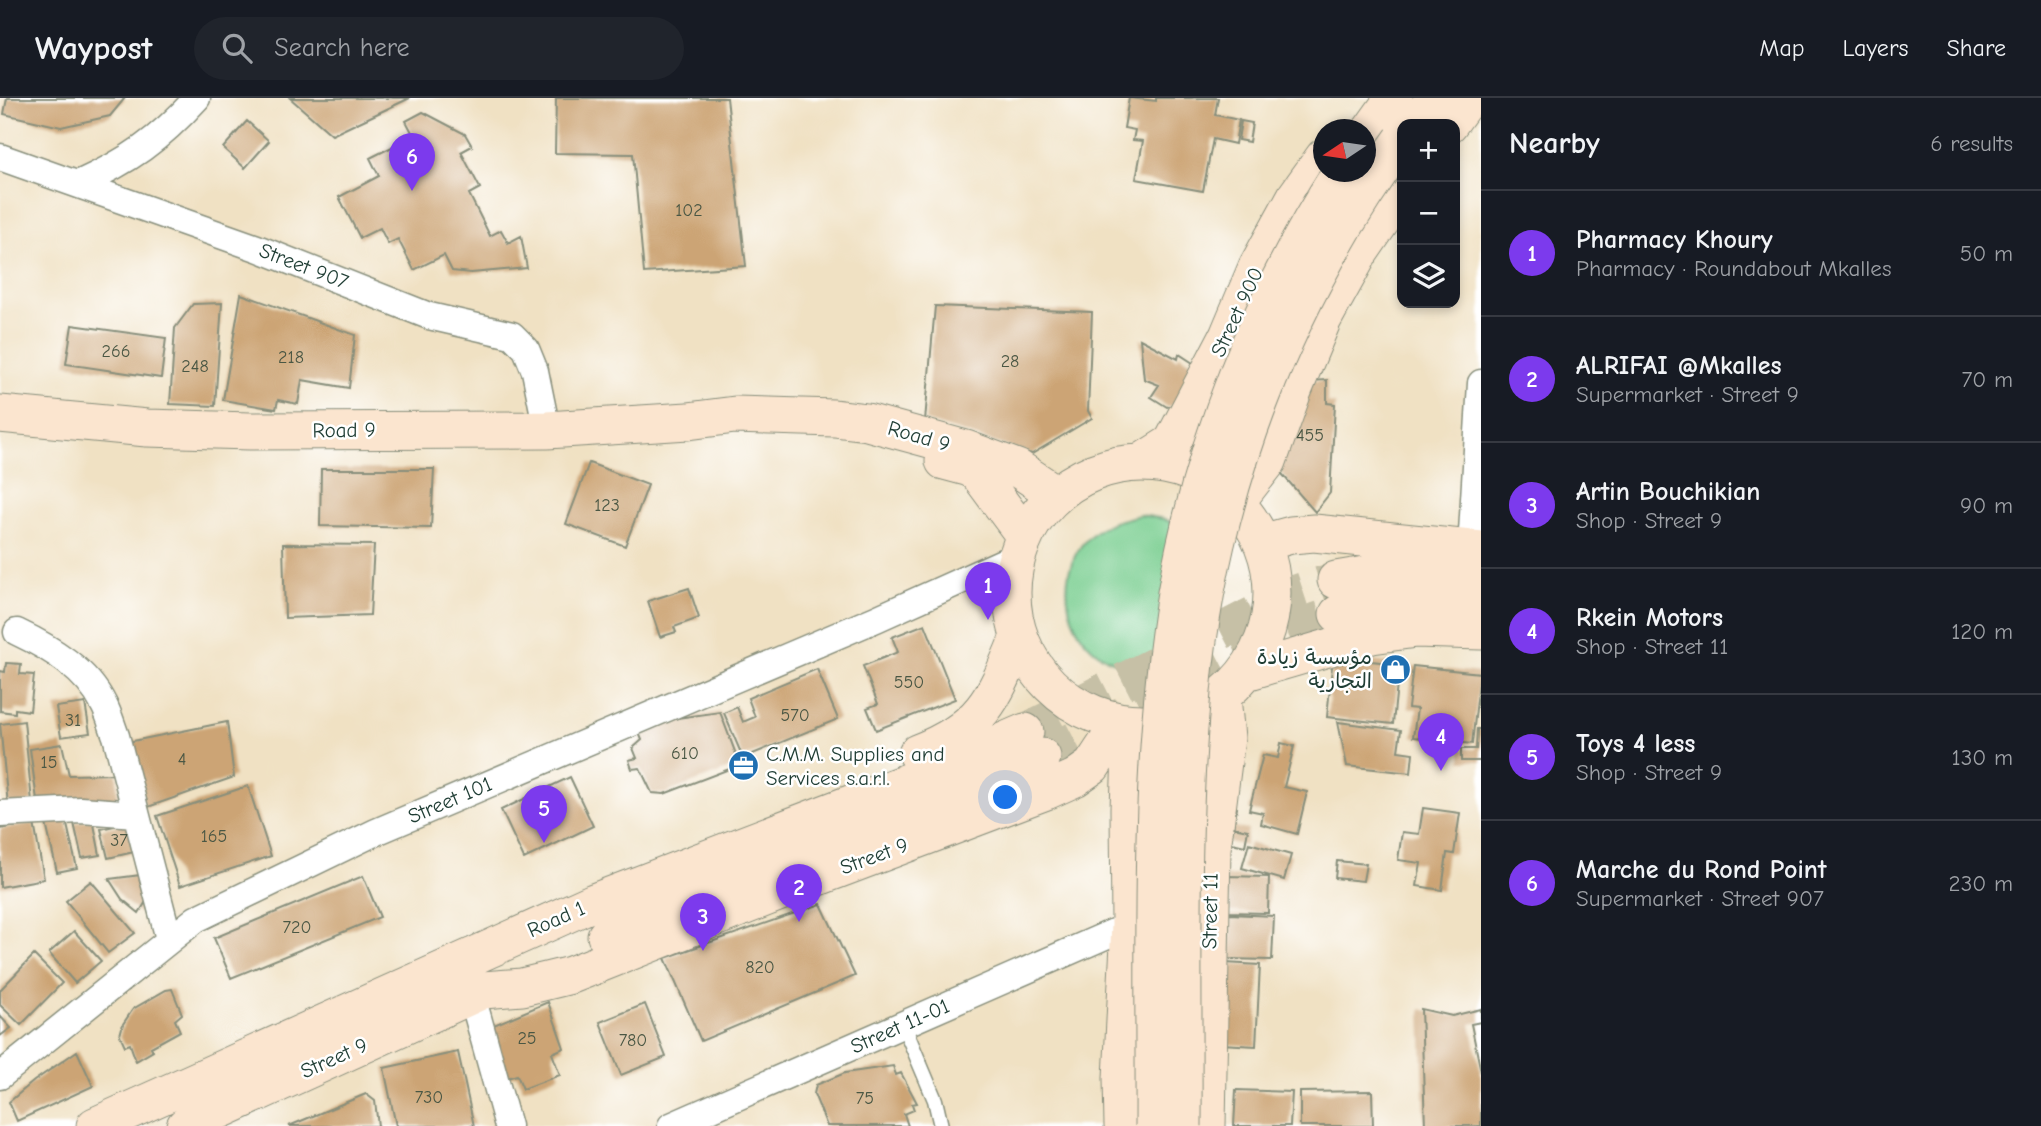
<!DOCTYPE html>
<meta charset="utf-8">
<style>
:root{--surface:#171b24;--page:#20242c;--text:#f1f3f6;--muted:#9ea1a6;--line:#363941;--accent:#7c3aed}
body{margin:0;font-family:"Comic Neue","Playpen Sans Arabic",sans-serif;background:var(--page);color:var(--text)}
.controls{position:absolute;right:21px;top:21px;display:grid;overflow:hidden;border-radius:14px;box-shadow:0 4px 10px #0003}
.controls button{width:63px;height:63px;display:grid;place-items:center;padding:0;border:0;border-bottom:2px solid var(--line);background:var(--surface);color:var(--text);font:35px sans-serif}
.compass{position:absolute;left:1313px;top:21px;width:63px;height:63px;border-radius:50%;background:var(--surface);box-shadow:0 4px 10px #0003;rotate:257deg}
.you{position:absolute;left:1006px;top:700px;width:24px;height:24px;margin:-18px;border:5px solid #fff;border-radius:50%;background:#1a73e8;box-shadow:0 0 0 10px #1a73e833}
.badge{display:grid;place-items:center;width:46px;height:46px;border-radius:50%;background:var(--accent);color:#fff;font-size:23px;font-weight:700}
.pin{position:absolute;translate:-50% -58px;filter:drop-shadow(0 2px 4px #0008)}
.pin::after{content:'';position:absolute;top:37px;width:24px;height:21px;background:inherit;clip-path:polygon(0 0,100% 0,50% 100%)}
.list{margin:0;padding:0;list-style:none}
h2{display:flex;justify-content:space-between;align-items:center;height:91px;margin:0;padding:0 28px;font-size:30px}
h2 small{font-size:23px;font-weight:400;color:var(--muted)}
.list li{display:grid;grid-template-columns:46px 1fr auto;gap:21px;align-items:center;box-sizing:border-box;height:126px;padding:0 28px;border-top:2px solid var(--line)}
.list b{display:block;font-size:26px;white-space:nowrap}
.list p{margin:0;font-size:23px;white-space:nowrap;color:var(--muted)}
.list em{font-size:23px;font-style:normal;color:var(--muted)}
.icon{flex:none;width:38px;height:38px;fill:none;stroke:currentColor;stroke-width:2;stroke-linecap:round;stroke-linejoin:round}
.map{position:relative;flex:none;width:1481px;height:1028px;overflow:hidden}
header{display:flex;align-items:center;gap:42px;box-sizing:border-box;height:98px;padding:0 35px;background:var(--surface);border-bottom:2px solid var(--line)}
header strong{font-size:33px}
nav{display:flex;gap:38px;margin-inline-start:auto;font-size:24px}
.search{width:490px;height:63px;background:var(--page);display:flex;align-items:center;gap:18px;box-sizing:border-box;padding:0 24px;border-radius:38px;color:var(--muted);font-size:26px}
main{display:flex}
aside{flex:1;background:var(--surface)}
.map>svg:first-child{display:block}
</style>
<header>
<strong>Waypost</strong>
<div class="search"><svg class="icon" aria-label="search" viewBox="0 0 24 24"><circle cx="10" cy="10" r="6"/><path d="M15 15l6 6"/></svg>Search here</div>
<nav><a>Map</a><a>Layers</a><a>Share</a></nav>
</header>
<main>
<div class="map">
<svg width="1481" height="1028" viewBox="0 0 1481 1028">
<rect width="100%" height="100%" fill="#fff"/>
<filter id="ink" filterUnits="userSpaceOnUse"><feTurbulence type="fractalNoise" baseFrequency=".0143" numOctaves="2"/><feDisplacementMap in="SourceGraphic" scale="14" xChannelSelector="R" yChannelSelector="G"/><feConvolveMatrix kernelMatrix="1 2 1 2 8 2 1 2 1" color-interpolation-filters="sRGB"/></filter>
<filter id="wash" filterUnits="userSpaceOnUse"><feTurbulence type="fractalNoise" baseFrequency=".00686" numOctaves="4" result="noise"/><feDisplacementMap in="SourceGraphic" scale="28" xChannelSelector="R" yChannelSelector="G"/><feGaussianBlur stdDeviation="1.57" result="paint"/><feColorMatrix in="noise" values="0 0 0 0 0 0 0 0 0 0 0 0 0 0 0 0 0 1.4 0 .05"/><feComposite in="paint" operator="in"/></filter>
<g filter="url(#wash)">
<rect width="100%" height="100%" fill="#f0e1c3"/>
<!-- green -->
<path fill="#7bcf92" stroke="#4d8663" stroke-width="2" d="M1140,417L1164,421L1187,433L1156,567C1139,568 1124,568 1108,561C1061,538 1052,466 1095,434C1108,424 1124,421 1140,417Z"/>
<g id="blocks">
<!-- building -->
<path fill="#cca474" d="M7,0H125L110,18L61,29L4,16Z
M290,0H410L332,37Z
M556,0H727L746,168L644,175L633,56L555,55Z
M1129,0L1156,3V0H1218L1215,17L1239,22L1235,46L1213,41L1203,93L1136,81L1143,43L1133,42L1135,32L1124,30Z
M423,14L465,36L472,48L461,54L480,90L469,96L490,138L501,132L508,145L521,138L527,170L471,175L452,173L444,157L414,172L398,141L388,146L380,130L360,140L339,99L379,78L370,60L414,38L406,23Z
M247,23L269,43L245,70L223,50Z
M1241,23L1252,25L1249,44L1238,42Z
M241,196L355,237L349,290L302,282L298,306L278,302L276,311L223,302Z
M222,205L215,308L170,306L175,230L193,206Z
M935,208L1092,214L1088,313L1092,320L1032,356L925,323Z
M72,227L166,240L161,280L66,266Z
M1140,241L1178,261L1179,256L1193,265L1195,274L1175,306L1167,309L1151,299L1159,287L1144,281Z
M1327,282V305L1335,306L1330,395L1315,414L1276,369L1308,283Z
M589,365L648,387L625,448L566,426Z
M321,371H434L431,430L320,428Z
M283,446L374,447L370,517L285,520Z
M689,490L699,520L674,529L676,534L660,539L648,503Z
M925,526L955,601L876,632L867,610L878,606L863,568L898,554L892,539Z
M1333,559L1399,566L1393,626L1327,619Z
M6,565L21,566L20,576L34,577L30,613L15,611V615L0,613V573L5,574Z
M1413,568L1480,575L1472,646L1413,639L1417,611L1408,610Z
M817,571L838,621L743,660L724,615L737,609L743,624L755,619L748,600Z
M85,605L90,635L61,639L56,609Z
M720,614L740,667L664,696L652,695L640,670L632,671L629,662L637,660L633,650L642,642L637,630L670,621Z
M24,623L32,704L8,707L0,626Z
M227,624L234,679L145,710L128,644Z
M1338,624L1401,632L1398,653L1413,655L1411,675L1347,668Z
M1477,631H1481V663H1461V651H1476Z
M1281,645L1294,648L1284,689L1307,694L1297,736L1261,726L1263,715L1249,712L1263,657L1278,660Z
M62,646L69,677L117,676L118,704L37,702L30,651Z
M570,679L593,728L524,761L501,712Z
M248,688L271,758L180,788L157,718Z
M1230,709L1237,710L1233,729L1248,732L1245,748L1223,743Z
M1423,710L1460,715L1454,756L1447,755L1442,792L1417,788L1421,765L1398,762L1402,734L1419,736Z
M65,718L77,770L57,774L45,721Z
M93,721L100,757L82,760L74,725Z
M131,724L138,753L108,760L101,731Z
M34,725L44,781L0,789V731Z
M1249,745L1291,757L1284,782L1242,770Z
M1337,763L1366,766L1363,783L1335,780Z
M149,776L150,797L139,815L122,801L109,781Z
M363,778L380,819L231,880L214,840Z
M1226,778L1269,779L1268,815L1225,814Z
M91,783L135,835L108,855L66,803Z
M821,806L855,878L701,943L665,860Z
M1229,816L1274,818L1272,862L1227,861Z
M74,833L101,863L75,885L49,855Z
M34,857L62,885L21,927L0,907V892Z
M1225,865L1260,867L1256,948L1221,946Z
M172,891L182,916L175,922L180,933L151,949L153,953L136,963L130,946L125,948L120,937L123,926L133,911L166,892Z
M548,904L564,950L552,955L560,977L523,991L517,977L507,980L489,929Z
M645,906L666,959L621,977L600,924Z
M1421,911L1452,918L1481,911V924L1471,926L1481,974V1028H1425Z
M0,918L11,930L0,938Z
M77,953L93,988L17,1023L9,1004L34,983Z
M458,954L474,1028H396L384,970Z
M893,968L896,977L901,975L917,1005L912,1006L914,1012L904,1016L908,1028H827L814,996L816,987L845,975Z
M1236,992L1292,994L1290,1028H1234Z
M1372,993L1373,1028H1300V994Z
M366,996L375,1003L378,1028H289Z"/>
</g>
</g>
<g filter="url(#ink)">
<use href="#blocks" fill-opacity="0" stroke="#888f7c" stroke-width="2"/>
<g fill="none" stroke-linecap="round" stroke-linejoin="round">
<!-- secondary-tunnel -->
<path stroke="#c6c0a6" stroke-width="37" stroke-dasharray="37 18" stroke-linecap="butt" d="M1025,634L1296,495L1336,482
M1042,659L1232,560L1298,529L1338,516"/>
<defs>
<path id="lane" d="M903,926L935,1002L941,1028"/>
<path id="street" d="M0,59L257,150L429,218L512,237L526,251L535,273L547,332
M78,86C129,63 159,42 197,0
M1471,451L1481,285
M17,534C51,550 87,572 104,607C109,616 112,628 116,638L169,841
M0,716L81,712L136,716
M472,898L508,1028
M0,978L196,821L376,734L876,521L1016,458
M671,1028L1130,827"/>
<path id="secondary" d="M1415,26L1436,0
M1449,26L1468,0
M1366,39L1394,0
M0,316L147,330L250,333L547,332L688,323L735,317L834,320L867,324L966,351L1017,370L1056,396
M1145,362L1172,345L1228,238L1257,169L1296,98L1324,59
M944,363L970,370L978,375L1024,437
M1012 495a130 130 0 1 1 260 0a130 130 0 1 1-260 0Z
M1236,404L1268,363L1293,293L1323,221L1360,154L1402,93
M1262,445L1291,437L1314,435L1481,452
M1336,482L1389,473L1422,472L1481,478
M1338,516C1386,504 1432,499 1481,505
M1246,574L1372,537L1416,531L1481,533
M917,655C983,630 994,600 1019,539
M606,838L721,788L1042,659
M95,1028L594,804L931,675L1025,634
M185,1028L483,892L522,889L571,877L818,779L1046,693L1075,680L1092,668L1121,624
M1123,1028L1122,980L1130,827L1129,711L1132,626
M1207,1028L1212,751L1226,640L1222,599"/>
</defs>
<!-- lane casing -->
<use href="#lane" stroke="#888f7c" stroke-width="17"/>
<!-- street casing -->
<use href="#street" stroke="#888f7c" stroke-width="29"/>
<!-- secondary casing -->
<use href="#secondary" stroke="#888f7c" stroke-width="39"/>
<!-- lane -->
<use href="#lane" stroke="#fff" stroke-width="14"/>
<!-- street -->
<use href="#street" stroke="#fff" stroke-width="26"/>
<!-- secondary -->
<use href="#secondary" stroke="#fbe5cf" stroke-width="37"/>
<defs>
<path id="secondary-bridge" d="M1154,1028C1155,851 1147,670 1176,495C1202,346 1260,200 1341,74
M1183,1028C1184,884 1179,738 1192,594C1210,396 1284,202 1402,42"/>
</defs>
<!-- secondary-bridge casing -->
<use href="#secondary-bridge" stroke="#888f7c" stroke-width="39" stroke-linecap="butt"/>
<!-- secondary-bridge -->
<use href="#secondary-bridge" stroke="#fbe5cf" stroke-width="37"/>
</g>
</g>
<!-- icons -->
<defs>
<symbol id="shop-disc" viewBox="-11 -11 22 22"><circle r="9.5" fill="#1f6fb2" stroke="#fff"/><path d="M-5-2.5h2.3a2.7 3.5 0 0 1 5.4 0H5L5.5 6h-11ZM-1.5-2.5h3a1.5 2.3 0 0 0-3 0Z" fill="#fff"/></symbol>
<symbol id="office-disc" viewBox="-11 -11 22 22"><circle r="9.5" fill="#1f6fb2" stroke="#fff"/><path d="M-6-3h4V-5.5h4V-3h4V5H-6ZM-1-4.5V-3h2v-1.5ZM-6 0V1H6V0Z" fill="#fff"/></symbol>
</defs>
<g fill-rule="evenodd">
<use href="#shop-disc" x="1378" y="554" width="35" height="35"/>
<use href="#office-disc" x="726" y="650" width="35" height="35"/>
</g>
<g text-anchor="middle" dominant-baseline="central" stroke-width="5" stroke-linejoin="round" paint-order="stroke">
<!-- number labels -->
<g font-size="18" fill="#4a5744">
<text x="689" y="112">102</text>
<text x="116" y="253">266</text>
<text x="291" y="259">218</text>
<text x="1010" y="263">28</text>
<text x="195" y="268">248</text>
<text x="1310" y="337">455</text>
<text x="607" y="407">123</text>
<text x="909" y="584">550</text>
<text x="795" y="617">570</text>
<text x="73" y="622">31</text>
<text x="685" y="655">610</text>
<text x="182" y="661">4</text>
<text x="49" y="664">15</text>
<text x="214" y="738">165</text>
<text x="119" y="742">37</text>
<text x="297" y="829">720</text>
<text x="760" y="869">820</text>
<text x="527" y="940">25</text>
<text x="633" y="942">780</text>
<text x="429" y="999">730</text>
<text x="865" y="1000">75</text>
</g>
<!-- street labels -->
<g font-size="21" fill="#1f3d34" stroke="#fff">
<text transform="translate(304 168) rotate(21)">Street 907</text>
<text transform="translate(1237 214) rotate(-65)">Street 900</text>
<text transform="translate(344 332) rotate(-1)">Road 9</text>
<text transform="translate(919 338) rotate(16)">Road 9</text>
<text transform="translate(450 702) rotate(-23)">Street 101</text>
<text transform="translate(874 758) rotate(-20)">Street 9</text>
<text transform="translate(1210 813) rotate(-89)">Street 11</text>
<text transform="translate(556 821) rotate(-24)">Road 1</text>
<text transform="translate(900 928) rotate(-24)">Street 11-01</text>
<text transform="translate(334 960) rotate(-24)">Street 9</text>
</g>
<!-- poi labels -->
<g font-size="21" fill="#1f3d34" stroke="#fff" text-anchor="end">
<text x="1372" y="559">مؤسسة زيادة<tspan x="1372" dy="24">التجارية</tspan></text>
<text x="766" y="656" text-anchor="start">C.M.M. Supplies and<tspan x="766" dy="24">Services s.a.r.l.</tspan></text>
</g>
</g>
</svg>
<div class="controls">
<button>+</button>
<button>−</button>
<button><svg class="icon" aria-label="layers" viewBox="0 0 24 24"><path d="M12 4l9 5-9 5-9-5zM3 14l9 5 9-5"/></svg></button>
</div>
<svg class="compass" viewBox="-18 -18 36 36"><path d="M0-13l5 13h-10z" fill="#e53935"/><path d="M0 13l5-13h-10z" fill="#9ea1a6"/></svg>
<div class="you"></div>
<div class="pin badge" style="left:988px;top:522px">1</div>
<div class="pin badge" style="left:799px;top:824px">2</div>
<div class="pin badge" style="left:703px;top:853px">3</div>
<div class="pin badge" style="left:1441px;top:673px">4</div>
<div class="pin badge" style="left:544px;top:745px">5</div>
<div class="pin badge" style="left:412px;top:93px">6</div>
</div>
<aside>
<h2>Nearby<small>6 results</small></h2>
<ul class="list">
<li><span class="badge">1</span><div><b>Pharmacy Khoury</b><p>Pharmacy · Roundabout Mkalles</p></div><em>50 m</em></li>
<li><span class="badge">2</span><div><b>ALRIFAI @Mkalles</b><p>Supermarket · Street 9</p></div><em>70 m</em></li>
<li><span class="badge">3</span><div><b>Artin Bouchikian</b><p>Shop · Street 9</p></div><em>90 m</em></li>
<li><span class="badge">4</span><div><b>Rkein Motors</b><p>Shop · Street 11</p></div><em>120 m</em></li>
<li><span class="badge">5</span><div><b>Toys 4 less</b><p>Shop · Street 9</p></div><em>130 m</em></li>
<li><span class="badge">6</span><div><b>Marche du Rond Point</b><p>Supermarket · Street 907</p></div><em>230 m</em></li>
</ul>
</aside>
</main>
